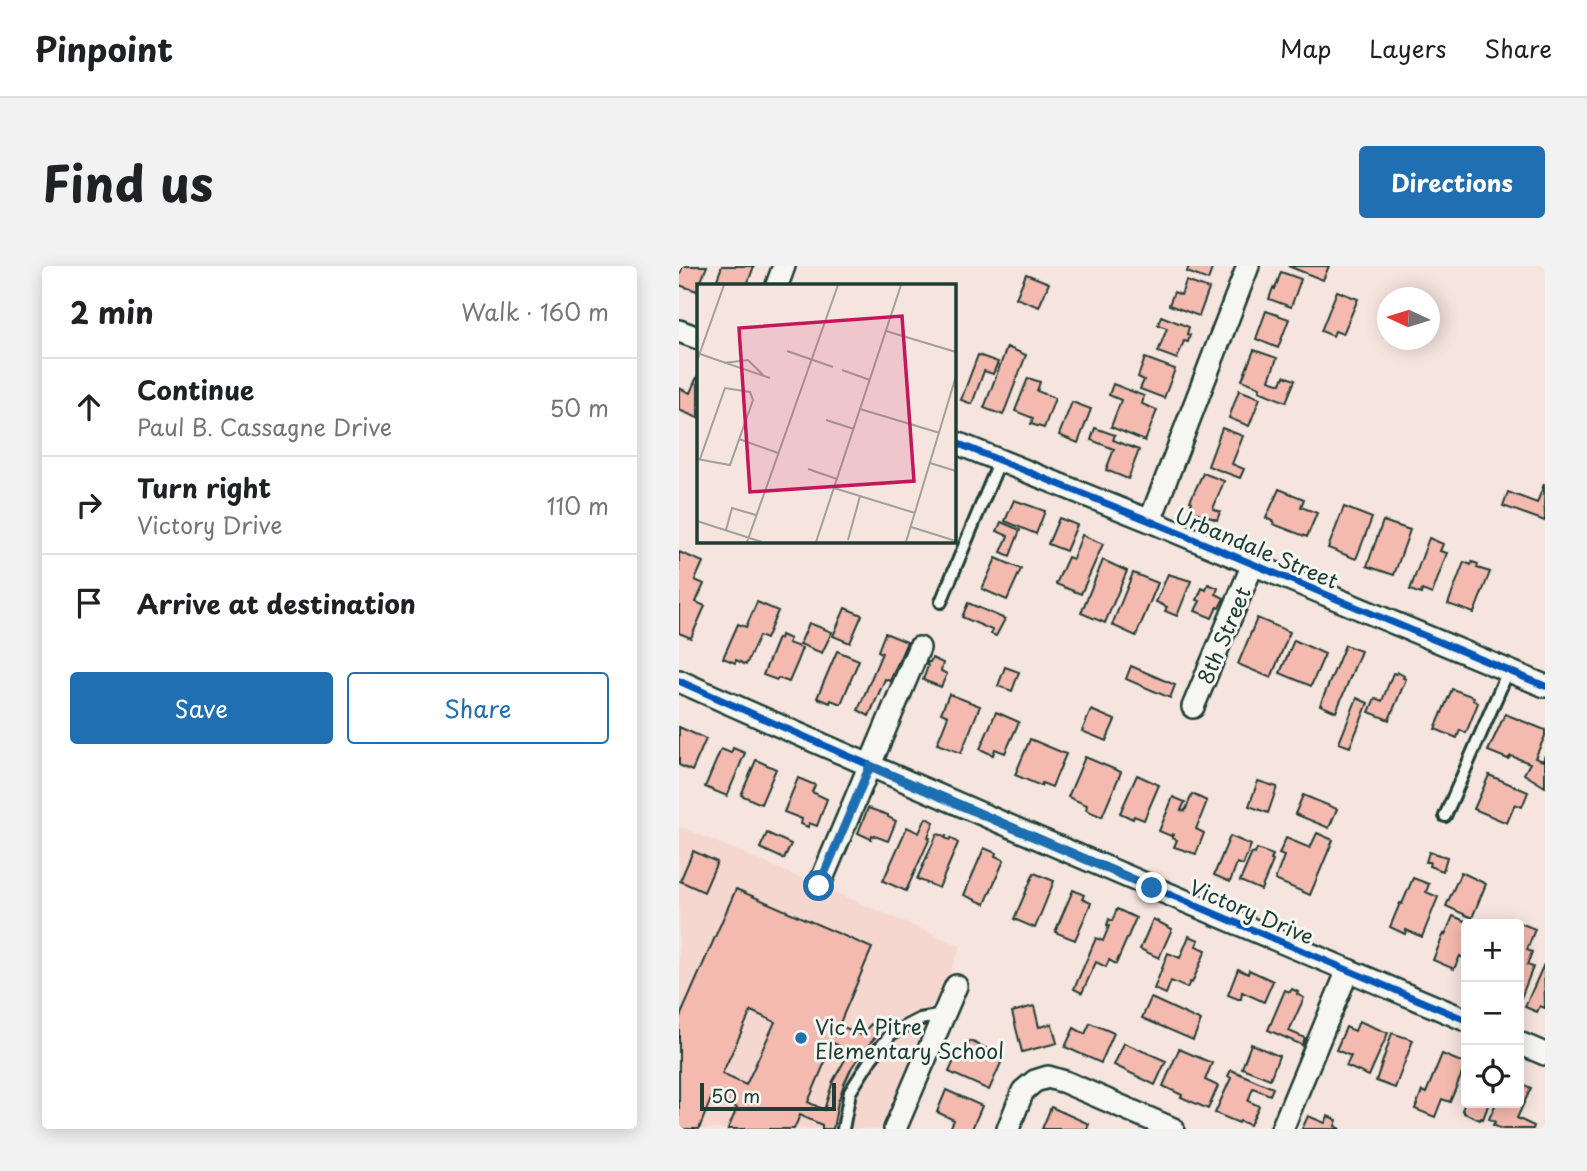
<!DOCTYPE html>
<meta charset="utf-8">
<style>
:root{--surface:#fff;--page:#f2f2f2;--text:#202124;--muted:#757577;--line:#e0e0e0;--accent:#1f6fb2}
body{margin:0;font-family:"Playpen Sans",sans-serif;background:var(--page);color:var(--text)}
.controls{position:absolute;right:21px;bottom:21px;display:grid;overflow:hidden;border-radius:7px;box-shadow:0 4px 18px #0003}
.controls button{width:63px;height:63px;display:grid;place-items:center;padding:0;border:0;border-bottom:2px solid var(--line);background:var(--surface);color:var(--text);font:35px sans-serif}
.compass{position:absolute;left:698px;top:21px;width:63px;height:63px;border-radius:50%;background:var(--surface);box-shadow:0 4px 18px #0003;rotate:274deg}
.scale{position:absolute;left:21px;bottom:18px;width:136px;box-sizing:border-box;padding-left:7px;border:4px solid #1f3d34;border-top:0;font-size:19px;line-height:24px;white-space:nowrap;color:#1f3d34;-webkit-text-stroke:5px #f6f6f2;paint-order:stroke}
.stop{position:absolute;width:21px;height:21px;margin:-16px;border:5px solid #1f6fb2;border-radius:50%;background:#fff}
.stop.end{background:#1f6fb2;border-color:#fff;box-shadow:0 2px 7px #0008}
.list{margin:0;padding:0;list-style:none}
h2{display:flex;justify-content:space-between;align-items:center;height:91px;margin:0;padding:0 28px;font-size:30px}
h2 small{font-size:23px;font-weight:400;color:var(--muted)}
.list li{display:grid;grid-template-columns:46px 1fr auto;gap:21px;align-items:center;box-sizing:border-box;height:98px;padding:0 28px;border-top:2px solid var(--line)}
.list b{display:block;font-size:26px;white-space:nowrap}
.list p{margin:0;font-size:23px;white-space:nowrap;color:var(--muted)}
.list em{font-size:23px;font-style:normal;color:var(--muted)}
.actions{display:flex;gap:14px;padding:21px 28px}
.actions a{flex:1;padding:16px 0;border:2px solid var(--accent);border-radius:7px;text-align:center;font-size:24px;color:var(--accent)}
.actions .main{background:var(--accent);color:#fff}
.icon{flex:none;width:38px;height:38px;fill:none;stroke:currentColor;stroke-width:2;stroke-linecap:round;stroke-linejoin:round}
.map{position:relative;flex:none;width:866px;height:863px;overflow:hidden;border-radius:7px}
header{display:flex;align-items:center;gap:42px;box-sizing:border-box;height:98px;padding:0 35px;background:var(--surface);border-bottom:2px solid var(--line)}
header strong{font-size:33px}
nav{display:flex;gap:38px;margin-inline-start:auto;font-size:24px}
.intro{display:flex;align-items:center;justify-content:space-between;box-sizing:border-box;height:168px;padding:0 42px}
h1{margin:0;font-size:49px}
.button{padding:18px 32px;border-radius:7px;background:var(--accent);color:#fff;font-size:24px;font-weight:700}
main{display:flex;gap:42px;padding:0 42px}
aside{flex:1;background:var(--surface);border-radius:7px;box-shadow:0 4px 18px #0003}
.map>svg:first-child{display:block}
</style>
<header>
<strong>Pinpoint</strong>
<nav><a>Map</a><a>Layers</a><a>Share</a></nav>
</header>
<div class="intro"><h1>Find us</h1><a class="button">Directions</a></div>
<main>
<aside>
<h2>2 min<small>Walk · 160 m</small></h2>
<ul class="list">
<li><svg class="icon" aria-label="ahead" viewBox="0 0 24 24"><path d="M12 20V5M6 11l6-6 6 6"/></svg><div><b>Continue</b><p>Paul B. Cassagne Drive</p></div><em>50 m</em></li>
<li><svg class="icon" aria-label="right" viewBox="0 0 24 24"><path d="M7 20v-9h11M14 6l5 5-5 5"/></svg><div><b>Turn right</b><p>Victory Drive</p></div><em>110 m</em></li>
<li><svg class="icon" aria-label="arrive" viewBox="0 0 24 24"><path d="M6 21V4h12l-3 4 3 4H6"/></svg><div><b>Arrive at destination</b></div></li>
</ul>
<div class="actions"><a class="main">Save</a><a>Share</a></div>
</aside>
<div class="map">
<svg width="866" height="863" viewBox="0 0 866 863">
<rect width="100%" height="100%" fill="#f6e4de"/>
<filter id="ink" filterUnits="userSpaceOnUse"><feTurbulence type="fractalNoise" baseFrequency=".0143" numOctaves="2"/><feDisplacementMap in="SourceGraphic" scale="14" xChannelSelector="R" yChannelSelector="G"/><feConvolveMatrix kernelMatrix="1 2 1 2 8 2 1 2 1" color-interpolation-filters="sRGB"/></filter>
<g filter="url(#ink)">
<!-- built -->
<path fill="#f6d7d0" d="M0,560L282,680L205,863H0Z"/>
<!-- building -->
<path fill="#f5baaf" stroke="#1f3d34" stroke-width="2" fill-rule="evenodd" d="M4,0H28L18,25L0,19V10Z
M43,0H75L68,19H36Z
M510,0H534L529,14L508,6Z
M609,0H650L644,14Z
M602,6L622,13L612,41L590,33L594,22L596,23Z
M347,8L370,17L360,41L337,32Z
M507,15L530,23L520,50L490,39L495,26L502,29Z
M658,25L679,33L664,68L656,65L654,70L642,65Z
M587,45L610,53L599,82L577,73Z
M482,50L510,61L508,68L511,69L509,76L505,75L498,93L479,86L488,62L479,59Z
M328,81L347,89L324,149L305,142Z
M575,84L598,92L590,114L602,118L605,110L616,114L607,136L580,125L581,121L563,114Z
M299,89L319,96L314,108L305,105L293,138L282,134Z
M466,92L496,103L485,132L461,123L465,114L459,111Z
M18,111L19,112V152L0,144V122L11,127Z
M349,112L361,116L358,125L376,132L365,162L352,158L354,152L336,145Z
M434,118L465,130L463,138L478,144L466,175L432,161L442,134L430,129Z
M560,124L581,132L570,160L550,152Z
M393,136L412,143L399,177L380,169Z
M416,162L436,169L434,174L460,184L449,213L427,204L435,183L412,174Z
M543,162L564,170L553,198L565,203L561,212L529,200Z
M524,207L545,215L534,243L541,246L538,254L510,244L513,236L511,235Z
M865,218L866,255L824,240L829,226L858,237Z
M600,223L625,233L622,241L638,247L628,271L594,258L595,256L587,252Z
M335,234L366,245L357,268L326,255Z
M665,241L693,252L677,293L649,282Z
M380,252L398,259L387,285L369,278Z
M704,255L731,264L715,309L688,300Z
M322,256L341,264L331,290L322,286L329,270L318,265Z
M403,269L424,278L402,328L377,318L389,291L394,293Z
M750,272L764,278L761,285L768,287L753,328L743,324L742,328L731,324Z
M0,286L24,296L16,314L25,318L17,336L26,340L12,372L0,367Z
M317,292L342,303L328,334L303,323Z
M424,294L448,305L426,357L402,347Z
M785,296L792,299L793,296L799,298L798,302L811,306L795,347L769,338Z
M454,307L479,317L457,370L433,359Z
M489,308L512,315L498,350L486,345L488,341L477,336Z
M529,318L539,322L537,328L545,332L540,342L538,341L533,352L516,345L521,335L518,334L523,322L527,324Z
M78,336L99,345L87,373L80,370L67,399L57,394L56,397L44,392L59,358L67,361Z
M289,337L326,353L317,370L312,368L313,364L283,351Z
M166,342L183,349L171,377L154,370Z
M578,352L611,366L592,412L559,398Z
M130,357L153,366L143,387L121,378Z
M206,367L228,376L211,415L206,413L190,450L179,444L203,387L199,385Z
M102,369L111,373L109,377L123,382L118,395H119L110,416L99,412L98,414L84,409L99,372L101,373Z
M615,374L646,388L632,420L601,407Z
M666,379L682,385L657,446L641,439Z
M158,385L180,394L162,438L152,434L151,437L138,432Z
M253,392L264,397L262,405L268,408L262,421L244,414L249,400L248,399L249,396H251Z
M452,400L496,419L491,432L447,413Z
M326,401L340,406L333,425L319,420Z
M718,406L725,410L724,412L727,413L710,454L690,446L696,432L703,435L714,407L717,408Z
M773,423L795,431L794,434L799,437L787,467L781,464L778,472L756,463Z
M270,428L301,440L282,487L258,478L269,450L262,447Z
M678,432L689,437L671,481L660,477Z
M412,444L436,454L427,475L403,465Z
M317,446L340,456L326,487L316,483L314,489L301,483Z
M826,448L866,464V470L856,492L864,495L866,489V521L845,508L851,497L832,490L829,493L809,485Z
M0,461L27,473L13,505L0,499Z
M351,473L387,488L373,521L363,517L362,520L336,509Z
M54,482L66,487L48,530L26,521L42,483L52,487Z
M406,491L442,506L423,551L407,544L408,539L389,531Z
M77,494L97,503L82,538L62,529Z
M458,509L480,519L465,554L455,550L454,553L441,547Z
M810,509L849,526L843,541L836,538L828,557L795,543Z
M119,512L136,519L133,526L148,533L138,560L130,557L129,561L122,558L123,553L105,546Z
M579,515L598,521L589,547L570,540Z
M513,528L528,535L517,563L525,567L517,588L495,581L498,574L493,572L495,569L493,568L492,570L480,565L494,531L506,536L502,544L506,545Z
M624,529L658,543L650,562L616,548Z
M189,542L209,549V551L217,555L209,575L193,569L192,573L179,567Z
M247,552L255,556L249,571L251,572L227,625L204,615L228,561L240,567Z
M88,567L112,578L105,593L81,582Z
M638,567L654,574L631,629L596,614L605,590L600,588L607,572L631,582Z
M258,568L267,570L266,572L271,574L272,572L279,577L260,622L238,613Z
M551,570L572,579L564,599L558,597L551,616L535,609Z
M305,582L317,587L316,590L325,594L306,638L285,629Z
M578,583L594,589L592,594L594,595L582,624L561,615L573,587L576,588Z
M14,585L38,596L25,626L1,615Z
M750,586L768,591L764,605L750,600L751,596H747Z
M782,606L807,618L793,652L767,640Z
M355,607L375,615L356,662L335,653Z
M734,612L750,618L747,626L759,631L743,671L727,664L726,668L711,661L721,637L723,638Z
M57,623L193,682L160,759L182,769L192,758L200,767L184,785L173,801L165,818L159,836L154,863H143V859L121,849L115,863H49L58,842L33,830L20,863H0V753ZM72,745L96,756L67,819L43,808ZM154,777L171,785L154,815L145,844L129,836Z
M394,624L405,629L403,633L412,637L396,674L376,666Z
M438,643L457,652L437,698L430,694L427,701L417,696L403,727L395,723L417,672L424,675L430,660L428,659L430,653L433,655Z
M774,650L793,658H787V684L784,692L781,690L775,703L754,694L763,672L765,668L766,669Z
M474,653L493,663L480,692L461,683Z
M841,657L856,663L848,684L853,686L848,699L854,701L840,737V661Z
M510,670L520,674L517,680L527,684L513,717L511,716L508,722L492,715L487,728L475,723L489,687L501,692Z
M865,698L866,742L861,740L858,746L846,741Z
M559,703L569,708L570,704L594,715L585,736L563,726L562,733H559L549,729Z
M613,723L619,726L618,728L625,732L610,765L626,772L623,779L589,764L606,724L611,726Z
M472,732L522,755L514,774L463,752Z
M355,740L360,761L373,758L378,777L343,786L333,746Z
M680,755L709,767L690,810L667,800L672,790L657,784L667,761L676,765Z
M411,757L435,767L422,797L386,781L395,762L406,768Z
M713,767L734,774L716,822L697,815Z
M291,775L325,790L310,824L270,806L280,783L286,786Z
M445,777L487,795L476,819L435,799Z
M572,778L600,790L591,813L563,802Z
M500,783L533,797L526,814L539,820L529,843L502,831L503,829L484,820Z
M763,788L787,798L771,836L763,833L756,851L736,843L743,825L747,827Z
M552,804L594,822L591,829L574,822L569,835L580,840L571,859L561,855L560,857L536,847L552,812L549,810Z
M840,811L843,812L841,817L852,822L838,852L855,860L854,863H823L814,859L816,856L810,853L817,837H840Z
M267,824L303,840L293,863H271L275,854L258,846Z
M787,834V837H810L804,853L802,852L801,854L785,847V845L783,844Z
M372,841L410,858L408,863H363Z
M629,850L646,857L649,850L658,854L656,860L662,863H623Z"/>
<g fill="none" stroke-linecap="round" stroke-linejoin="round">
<defs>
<path id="lane" d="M262,336L321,194
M766,550L829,405
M164,863L171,826L192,793L212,768L241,753L264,749"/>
<path id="street" d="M98,19L105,0
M0,65L19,72
M275,176L471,255L866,420
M471,255L569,0
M0,415C261,532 524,643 787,754
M514,441L574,298
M140,620L240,382
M840,777L866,788
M216,863L277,720
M329,863L344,825L356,815L369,811L386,816L494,863
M603,863L669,704"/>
</defs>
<!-- lane casing -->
<use href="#lane" stroke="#1f3d34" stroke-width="16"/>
<!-- street casing -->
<use href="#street" stroke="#1f3d34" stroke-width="26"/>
<!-- lane -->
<use href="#lane" stroke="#f6f6f2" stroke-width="10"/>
<!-- street -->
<use href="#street" stroke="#f6f6f2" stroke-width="21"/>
<defs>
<path id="cycleway" d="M275,176L471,255L866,420
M0,415C261,532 524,643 787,754"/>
</defs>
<!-- cycleway casing -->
<use href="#cycleway" stroke="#f6f6f2" stroke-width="11"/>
<!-- cycleway -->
<use href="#cycleway" stroke="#0057b8" stroke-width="7"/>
</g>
</g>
<g fill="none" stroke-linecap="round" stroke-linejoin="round" filter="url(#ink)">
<!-- route -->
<path stroke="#1f6fb2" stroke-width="9" d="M140,620L191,500L473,622"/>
</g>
<!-- markers -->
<circle fill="#1f6fb2" stroke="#f6f6f2" stroke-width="2.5" cx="122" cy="772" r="7"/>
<g text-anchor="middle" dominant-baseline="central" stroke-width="6" stroke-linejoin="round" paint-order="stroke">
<!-- street labels -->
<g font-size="21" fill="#1f3d34" stroke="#f6f6f2">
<text transform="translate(578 281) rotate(23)">Urbandale Street</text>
<text transform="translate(544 369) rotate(-67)">8th Street</text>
<text transform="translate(573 645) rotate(23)">Victory Drive</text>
</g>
<!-- poi labels -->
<g font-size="21" fill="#1f3d34" stroke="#f6f6f2" text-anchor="start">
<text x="136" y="760">Vic A Pitre<tspan x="136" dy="24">Elementary School</tspan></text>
</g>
</g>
<!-- overview -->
<g transform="translate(18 18)">
<rect width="259" height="259" fill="#f6e4de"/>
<path fill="none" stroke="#a0a19a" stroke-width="2" d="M189,47L259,68M90,67L136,83M0,69L73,94M0,77L27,1M27,79L51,76L67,92M145,86L173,96M163,125L243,149M129,136L157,145M42,155L81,169M0,175L33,181L56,116L53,108L28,104L3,175M233,179L259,187M111,185L140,195M137,204L218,229M0,237L65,258M214,243L259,257M29,246L35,224L59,231M151,256L163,212M50,258L141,1M119,258L204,1M209,258L259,92"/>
<path fill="#c2185b" fill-opacity="0.15" stroke="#c2185b" stroke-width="3.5" d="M205,32L217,197L53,208L42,44Z"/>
<rect width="259" height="259" fill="none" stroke="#1f3d34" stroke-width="3.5"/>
</g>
</svg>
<div class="controls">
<button>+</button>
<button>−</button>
<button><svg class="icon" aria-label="locate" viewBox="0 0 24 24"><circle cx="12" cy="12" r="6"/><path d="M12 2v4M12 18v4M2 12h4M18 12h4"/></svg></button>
</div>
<svg class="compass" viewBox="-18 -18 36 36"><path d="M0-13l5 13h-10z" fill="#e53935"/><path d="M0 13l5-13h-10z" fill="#757577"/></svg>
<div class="scale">50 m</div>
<div class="stop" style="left:140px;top:620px"></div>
<div class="stop end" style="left:473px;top:622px"></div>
</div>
</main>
